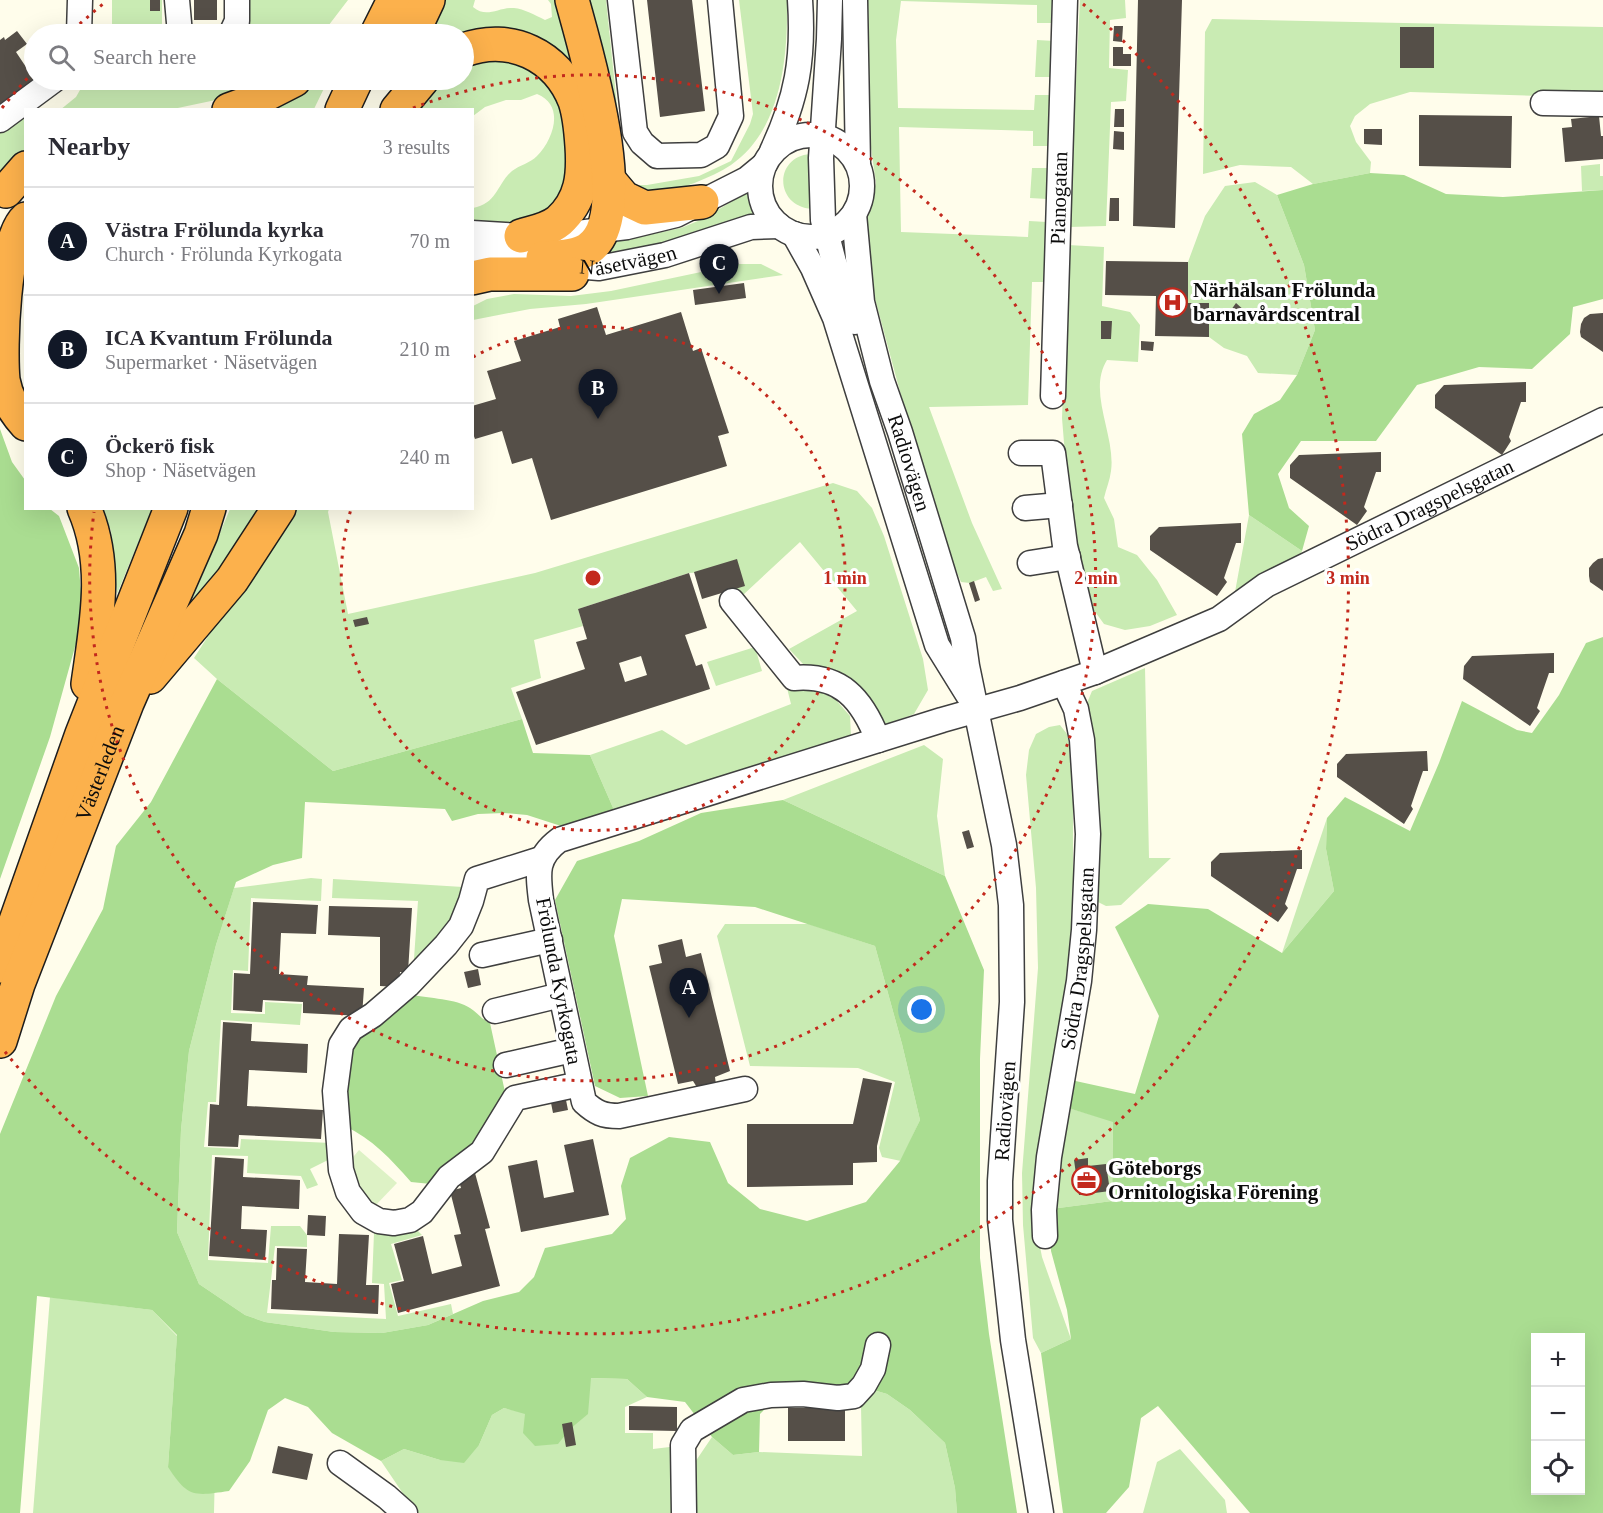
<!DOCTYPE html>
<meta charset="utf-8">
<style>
:root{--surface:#fff;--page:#f7f7f7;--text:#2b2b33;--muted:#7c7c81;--line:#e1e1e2;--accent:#111827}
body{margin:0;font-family:"Times New Roman",serif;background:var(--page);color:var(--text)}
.controls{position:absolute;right:18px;bottom:18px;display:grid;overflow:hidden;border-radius:0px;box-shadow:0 6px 24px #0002}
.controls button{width:54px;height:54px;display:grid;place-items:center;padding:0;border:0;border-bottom:2px solid var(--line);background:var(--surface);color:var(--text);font:30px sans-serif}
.you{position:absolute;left:922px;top:1010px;width:21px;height:21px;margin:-15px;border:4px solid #fff;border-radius:50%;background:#1a73e8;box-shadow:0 0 0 9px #1a73e833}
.badge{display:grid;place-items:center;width:39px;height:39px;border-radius:50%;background:var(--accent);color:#fff;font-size:20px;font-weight:700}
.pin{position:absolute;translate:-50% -50px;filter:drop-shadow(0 2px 3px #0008)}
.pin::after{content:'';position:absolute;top:32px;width:21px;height:18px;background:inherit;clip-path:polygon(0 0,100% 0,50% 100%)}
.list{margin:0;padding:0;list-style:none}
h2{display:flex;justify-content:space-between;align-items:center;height:78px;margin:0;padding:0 24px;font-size:26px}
h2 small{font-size:20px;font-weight:400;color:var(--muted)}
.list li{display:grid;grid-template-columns:39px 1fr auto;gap:18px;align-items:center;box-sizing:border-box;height:108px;padding:0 24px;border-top:2px solid var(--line)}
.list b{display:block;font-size:22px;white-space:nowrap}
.list p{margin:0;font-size:20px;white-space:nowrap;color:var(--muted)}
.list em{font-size:20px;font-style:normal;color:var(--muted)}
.icon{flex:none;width:33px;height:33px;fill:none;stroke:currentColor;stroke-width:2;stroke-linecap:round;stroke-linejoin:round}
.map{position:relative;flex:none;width:1603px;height:1513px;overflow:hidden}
.search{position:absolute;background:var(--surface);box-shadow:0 6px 24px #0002;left:24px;top:24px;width:450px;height:66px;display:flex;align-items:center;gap:15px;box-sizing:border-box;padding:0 21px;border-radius:33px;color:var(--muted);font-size:22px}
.panel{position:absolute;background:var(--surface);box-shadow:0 6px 24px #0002;left:24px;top:108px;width:450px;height:402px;border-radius:0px}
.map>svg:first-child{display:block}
</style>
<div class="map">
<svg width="1603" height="1513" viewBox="0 0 1603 1513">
<rect width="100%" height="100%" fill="#fffdeb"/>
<!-- green -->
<path fill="#c9ebb3" d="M112,0H162V34H112Z
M244,0H348L322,34H243Z
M446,0H475L473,7C487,19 498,7 514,8C524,9 535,15 545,20L552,17L551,4L548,0H559L585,78L464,34H429Z
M580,0H606L623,163L627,175L635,185H647L699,176L731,161L750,124L753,114L739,0H787C788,56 782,130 731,165C710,179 682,187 659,196L620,180Z
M868,0H1056L1055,23H1037V5L901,1L896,40L898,108L1034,110L1035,95H1051L1049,146H1033V131L899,127L901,232L1028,237L1029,221L1047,222L1045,282H1032L1028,405L929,407L972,523L1002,589L993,591L986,577L970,583L961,582L940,532L913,440L874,295L870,271L864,226L876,183L870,141Z
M1080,0H1125L1126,18L1110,20L1109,68L1128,70L1126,101L1111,102L1106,226L1069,227Z
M1212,19L1603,27V98L1410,92L1370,104L1355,116L1350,126L1356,142L1371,162L1370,173L1313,184L1291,167L1240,165L1203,174L1205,32Z
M1037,40L1054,41L1052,77H1035Z
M510,56L549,83L560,105L567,137L569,176L556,207L520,225L473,224V208C497,204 497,184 512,171C520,165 530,163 537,156C554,139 565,105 537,94L521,100H506L485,107L473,116L472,110H410L433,80H464V60Z
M95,80H264L230,97L173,109L60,110L76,97L80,90L73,85Z
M307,80H328L314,109L261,110Z
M25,113V149L14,164L0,174V129Z
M810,154L812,209C774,206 774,157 810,154Z
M1600,164V176H1603V190L1582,191L1581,166Z
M1032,168H1049L1047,199L1030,198Z
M1255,182L1277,195L1304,265L1315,330L1297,375L1258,373L1247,356L1224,348L1209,337V303H1188V262L1205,216L1225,186Z
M753,188L755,203L761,217L740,218L669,243L595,259L605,244L681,228L705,218Z
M1068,245L1104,247L1102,306L1130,312L1140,325L1138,362L1107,360C1087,392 1116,436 1111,471C1110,480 1106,489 1104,498L1114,519L1118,547L1137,555L1157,580L1177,615L1150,626L1125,630L1104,624L1088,602L1069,504L1062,418Z
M739,264H761L783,275L586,304L530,309L473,320V306L487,299L514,294L571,296L611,291Z
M833,483L857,491L872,508L884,536L923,659L928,690L914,714L888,724L878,721L823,668L804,665L789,649L857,611L800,542L743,595L724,591L706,572L689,573L578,609L583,626L534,640L541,678L511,688L522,719L333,771L217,679L194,658L290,509H329L328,512L348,614L535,573Z
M102,509H152L117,594L111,531Z
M230,509H266L184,619Z
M1249,515L1302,551L1298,561L1235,592Z
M755,647L762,671L716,686L707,662Z
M1145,668L1149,858H1171L1121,905L1106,906L1096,901L1085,708L1092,691Z
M787,688L815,689L836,700L850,716L851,736L614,810L590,755L662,730L686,745L791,704Z
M1060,725L1067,734L1069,745L1073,793V958L1036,1226L1042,1257L1071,1339L1041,1353L1033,1338L1023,1225L1022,1173L1038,968L1036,888L1026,775L1029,750L1036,734L1049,727Z
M924,745L943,759L937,816L945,876L783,800Z
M1327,818L1326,849L1334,891L1282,953Z
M311,878L322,879L321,901L251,898L248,971L233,970L231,1013L265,1014V1002L302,1004L300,1025L221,1020L216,1102H208L204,1147L240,1149L241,1139L331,1143L330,1159L310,1169L318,1185L307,1189L301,1176L247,1173L248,1156L212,1155L208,1260L268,1263L271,1226H300L307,1235V1247L275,1246L267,1313L386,1319L384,1284L372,1283L374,1233L395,1228L416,1229L422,1235L391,1244L402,1280L389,1283L398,1316L451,1304L453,1314L428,1325L382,1333L334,1332L265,1322L245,1315L199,1284L177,1232L181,1130L189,1051L216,945L234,888Z
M333,879L463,887L454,921L413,973L418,901L332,898Z
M725,924H809L875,946L902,1044L920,1120L901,1161L882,1157L879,1148L895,1082L858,1068L750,1066L717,936Z
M1065,1107L1113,1121L1112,1201L1051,1209Z
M50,1297L152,1310L177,1336L168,1467L215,1468L214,1513H33Z
M590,1378L627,1379L647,1397L625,1407V1433H653V1449L678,1446L675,1513H412L404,1495L381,1461L404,1449L440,1460L479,1445L492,1415L504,1408L525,1413Z
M870,1389L887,1394L910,1410L945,1443L955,1488L957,1513H692L691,1468L712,1437L733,1455L759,1452L862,1456L861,1406Z
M1180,1449L1225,1500L1227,1513H1143L1157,1462Z"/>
<!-- forest -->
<path fill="#aadd91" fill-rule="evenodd" d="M1370,173L1404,175L1446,194L1503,197L1603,190V299L1573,307L1570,334L1532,369L1479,367L1417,385L1376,441H1301L1278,474L1289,508L1309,526L1302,551L1249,515L1242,434L1254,414L1280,400L1297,375L1315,330L1304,265L1277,195L1313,184Z
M0,429L12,462L25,480L26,508L50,509L59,516L79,568L83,618L50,737L0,879Z
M1603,637V1513H1250L1158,1406L1141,1418L1129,1487L1106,1513H1063L1041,1353L1071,1339L1067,1310L1051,1251V1209L1112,1201L1113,1122L1065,1107L1071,1080L1135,1094L1159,1016L1115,927L1148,904L1208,909L1282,953L1334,891L1326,849L1327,818L1345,797L1410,831L1439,763L1462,701L1517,730L1532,733L1559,695L1586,643ZM1536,1338H1580V1490H1536Z
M217,679L333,771L522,719L533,753L590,755L614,810L561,826L527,815L504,813L478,814L452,821L445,809L305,802L302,858L273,865L236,882L216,945L189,1051L181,1130L177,1232L199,1284L245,1315L265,1322L334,1332L382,1333L428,1325L483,1301L519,1292L534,1277L545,1248L612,1234L626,1219L621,1186L630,1158L669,1137L710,1142L728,1183L760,1209L807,1221L866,1202L900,1161L920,1120L902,1044L875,946L755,907L622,899L614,936L648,1096L620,1098L595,1086L555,900L577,861L639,841L701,813L783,800L945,876L984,970L980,1059V1258L989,1334L1017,1513H957L955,1488L945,1443L910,1410L887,1394L853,1384L822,1388L787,1387L760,1414L759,1452L733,1455L712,1437L685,1402L647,1397L627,1379L591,1378L588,1414L570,1429L558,1444L535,1446L523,1433L525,1414L504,1408L492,1415L479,1445L464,1463L440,1460L404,1449L381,1461L332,1433L308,1407L285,1398L268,1410L250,1461L229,1491C194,1496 188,1498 168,1467L177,1335L152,1310L37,1296L20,1513H0V1134L56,996L103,909L116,846L151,802Z
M412,995C428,998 457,999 470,1008C478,1013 481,1019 490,1023L505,1092L478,1141L431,1184L411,1182C391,1159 372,1139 345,1126L348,1055L359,1034Z"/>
<!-- pitch -->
<path fill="#ddf2c5" d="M359,1150L397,1183L373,1208L364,1200L349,1162Z"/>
<!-- building -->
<path fill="#554f48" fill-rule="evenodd" d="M150,0H160V11H150Z
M194,0H217V20H194Z
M647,0H692L705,111L660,117Z
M1138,0H1182L1175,228L1133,226Z
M1114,26H1123L1122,42L1113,41Z
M1400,27H1434V68H1400Z
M17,31L27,44L16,52L34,79L0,104V40L4,37L5,40Z
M1113,47H1123V54H1131V66H1113Z
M1115,109H1124V127H1114Z
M1419,115L1512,116L1511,168L1419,166Z
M1599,116L1601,136H1603V159L1565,162L1562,128L1572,127L1571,119Z
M1364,129H1382V145L1364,144Z
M1114,131L1124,132V150L1113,149Z
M1110,198H1119V221H1109Z
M1106,261L1188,262V303H1209V337L1155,336L1156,296L1105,295Z
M744,283L746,298L695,305L693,290Z
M1236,303L1245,311L1239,318L1231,310Z
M597,307L606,335L681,312L693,351L701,348L729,433L718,436L727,466L551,520L532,458L512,464L502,431L475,439L472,431V406L496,399L487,371L521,361L514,341L560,327L558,319Z
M1603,313V352L1581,337L1580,332L1581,324L1584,318L1590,314Z
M1101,321H1112L1111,339H1101Z
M1141,341L1154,342L1153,351L1141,350Z
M1526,382V402H1521L1509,437L1511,441L1502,455L1435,408V395L1444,385Z
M1381,452V472H1376L1364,507L1367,511L1357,525L1290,478V465L1299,455Z
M1241,523V543H1236L1224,578L1227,582L1217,596L1150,550V536L1159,527Z
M1603,558V591L1590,582L1589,576V568L1593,563L1598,559Z
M737,559L745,586L702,599L694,572Z
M689,573L707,628L685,635L696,666L702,664L710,689L536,745L516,692L585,669L576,642L587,639L578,609ZM641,656L647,675L625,682L619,663Z
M974,581L980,600L975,602L969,583Z
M367,617L369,624L355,627L353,620Z
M1554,653V673H1549L1537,708L1540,711L1530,726L1463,679L1464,666L1472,656Z
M1427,751L1428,771H1423L1411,806L1413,809L1404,824L1337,777V764L1346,754Z
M969,830L974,847L967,849L962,832Z
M1302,850V869H1297L1285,904L1288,908L1278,922L1211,876V862L1220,853Z
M253,902L318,905L316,934L281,933L279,974L308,976L307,985L364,988L362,1016L303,1013V1002L263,1000L262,1012L233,1010L234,973L250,974Z
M329,906L412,908L408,972H400L399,987L380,986V937L328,935Z
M682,939L686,957L701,953L730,1071L715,1077L716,1085L698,1089L693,1081L678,1084L649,966L662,963L658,945Z
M478,969L481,985L468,988L464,972Z
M223,1022L252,1024L251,1041L308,1044L307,1073L249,1070L247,1106L323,1110L321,1139L239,1135L238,1147L208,1146L210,1104L219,1105Z
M863,1078L892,1083L877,1146V1162L853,1163V1185L747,1187V1124H853Z
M566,1100L568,1110L553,1113L551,1103Z
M593,1139L609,1215L521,1232L508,1166L537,1160L544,1198L574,1192L564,1145Z
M215,1157L244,1159L243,1177L300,1180L299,1209L242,1206L241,1229L267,1230L265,1260L209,1256Z
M1088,1158V1166L1106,1164L1110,1191L1079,1195L1074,1160Z
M475,1173L490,1228L485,1229L500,1286L398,1313L391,1284L404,1281L394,1244L423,1236L432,1274L462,1266L454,1235L461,1234L450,1191L461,1188L458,1178Z
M308,1215L326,1216L325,1236L307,1235Z
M339,1234L369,1235L366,1285H379L378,1314L271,1309L272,1280H276L277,1248L307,1249L305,1282L337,1284Z
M629,1406L677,1407V1431L629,1430Z
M788,1408H845V1441H788Z
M572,1422L576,1445L566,1447L562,1424Z
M278,1446L313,1454L307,1480L272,1473Z"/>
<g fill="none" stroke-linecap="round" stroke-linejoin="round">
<defs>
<g id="minor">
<path d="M177,0L180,34"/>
<path d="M620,0L635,132L642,143L657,156L701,155L717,146L731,116L720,0"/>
<path d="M830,0L829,39L821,158L823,220L834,262L855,322"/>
<path d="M855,0L858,164"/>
<path d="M79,34L80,0"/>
<path d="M231,34L237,21V0"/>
<path d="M1543,103L1603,104"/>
<path d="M0,120L54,80"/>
<circle cx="811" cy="186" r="51"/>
<path d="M772,151C797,98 804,59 800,0"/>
<path id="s1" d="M854,214L862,302L882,381L900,432L963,638L967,666L1004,845L1011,905L1012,1002L1000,1181V1220L1013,1340L1041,1513"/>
<path d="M472,233L521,236L561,235L627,227L676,215L747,179L764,165"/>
<path d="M794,234L813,268L835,318L937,645L968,695"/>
<path id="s2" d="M472,254L543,258L563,265L599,268L665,255L751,227L779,226"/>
<path id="s3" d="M1053,396L1065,0"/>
<path d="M1021,453H1053L1065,546L1095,672"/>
<path d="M1025,508L1060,505"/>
<path d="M1030,563L1068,557"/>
<path d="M732,601L794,678C841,674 862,699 878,740"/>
<path d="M541,859L477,879L471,901L461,926L446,945L408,985L373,1015L351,1029L341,1045L335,1091L341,1170L348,1192L363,1212L379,1221L394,1223L410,1220L422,1212L449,1177L482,1152L515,1098L580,1084"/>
<path d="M482,955L550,940"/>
<path d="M495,1011L561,995"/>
<path d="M506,1065L572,1050"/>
<path id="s4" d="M745,1089L619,1116C603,1116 596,1113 584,1102L541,900C538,874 535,858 559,840L942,720L1020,698L1095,672L1219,619L1266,585L1603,420"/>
<path id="s5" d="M1045,1236L1044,1210L1049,1157L1079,981L1084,930L1088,834L1082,740L1076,709L1064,683"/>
<path d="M340,1463L387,1497L405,1513"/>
<path d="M684,1513L683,1445L692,1430L743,1400L771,1395L803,1394L838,1398L854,1396L864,1385L873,1369L878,1345"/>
</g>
<g id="highway">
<path d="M377,34L394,0"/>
<path d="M412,34L428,0"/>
<path d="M464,50C510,33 557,55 575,101C580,116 581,131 582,146C584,175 582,200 559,221C548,230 534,232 521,236"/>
<path d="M229,110L251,102L294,80"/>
<path d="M342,110L356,80"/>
<path d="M397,110L422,80"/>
<path d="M608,179L624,198L645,208L702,202"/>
<path d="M6,191L26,168"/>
<path d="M26,219C3,239 0,349 3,380C6,397 14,411 26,424"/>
<path d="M543,258C557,257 576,257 588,249C637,217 585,48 572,0"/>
<path d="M472,278L490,274H572"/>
<path d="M84,508C109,565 96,626 88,684"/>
<path d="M150,677L232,580L279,508"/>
<path d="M0,966L82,734L171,508"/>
<path id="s6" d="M0,1041L18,984L127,703L201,534L209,508"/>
</g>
</defs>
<!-- minor casing -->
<use href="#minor" stroke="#3f3f3f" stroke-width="27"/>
<!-- highway casing -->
<use href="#highway" stroke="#1d1d1d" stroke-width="36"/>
<!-- minor -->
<use href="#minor" stroke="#fff" stroke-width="24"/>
<!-- highway -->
<use href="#highway" stroke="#fcb14c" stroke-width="33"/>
</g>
<!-- distance rings -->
<g fill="none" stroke="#c3291d" stroke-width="3" stroke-dasharray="3 6">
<path d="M473 357A252 252 0 1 1 351 509"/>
<path d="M413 108A503 503 0 1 1 94 512"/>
<path d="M2 108A755 755 0 0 1 32 73M73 30A755 755 0 0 1 103 4M1083 4A755 755 0 1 1 2 1048"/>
</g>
<!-- icons -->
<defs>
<symbol id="hospital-ring" viewBox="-11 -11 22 22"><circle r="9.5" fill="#fff" stroke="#c3291d" stroke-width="1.5"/><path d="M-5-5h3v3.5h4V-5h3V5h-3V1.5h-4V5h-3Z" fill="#c3291d"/></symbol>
<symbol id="office-ring" viewBox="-11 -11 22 22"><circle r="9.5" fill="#fff" stroke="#c3291d" stroke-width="1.5"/><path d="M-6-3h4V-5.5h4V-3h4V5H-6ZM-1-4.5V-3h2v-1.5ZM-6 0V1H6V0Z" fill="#c3291d"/></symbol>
</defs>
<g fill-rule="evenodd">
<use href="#hospital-ring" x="1156" y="286" width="33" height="33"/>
<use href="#office-ring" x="1070" y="1164" width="33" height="33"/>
</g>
<g text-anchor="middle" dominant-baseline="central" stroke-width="6" stroke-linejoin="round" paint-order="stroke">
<!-- street labels -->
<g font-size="21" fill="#0c0c0c" stroke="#fff">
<text stroke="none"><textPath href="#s3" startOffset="198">Pianogatan</textPath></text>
<text stroke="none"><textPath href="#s2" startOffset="158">Näsetvägen</textPath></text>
<text stroke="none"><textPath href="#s1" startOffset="256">Radiovägen</textPath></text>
<text stroke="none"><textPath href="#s4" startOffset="1378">Södra Dragspelsgatan</textPath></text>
<text stroke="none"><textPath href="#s6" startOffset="286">Västerleden</textPath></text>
<text stroke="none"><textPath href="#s5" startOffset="280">Södra Dragspelsgatan</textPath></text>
<text transform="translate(559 981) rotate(79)">Frölunda Kyrkogata</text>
<text transform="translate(1005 1111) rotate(-86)">Radiovägen</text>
</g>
<!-- poi labels -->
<g font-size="21" font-weight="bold" fill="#0c0c0c" stroke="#fff" text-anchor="start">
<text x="1193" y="290">Närhälsan Frölunda<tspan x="1193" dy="24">barnavårdscentral</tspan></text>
<text x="1108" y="1168">Göteborgs<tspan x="1108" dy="24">Ornitologiska Förening</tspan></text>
</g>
</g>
<circle cx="593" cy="578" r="9" fill="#c3291d" stroke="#fff" stroke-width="3"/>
<g font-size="18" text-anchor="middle" font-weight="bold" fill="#c3291d" stroke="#fff" stroke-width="6" stroke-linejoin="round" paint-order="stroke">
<text x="845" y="584">1 min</text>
<text x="1096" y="584">2 min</text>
<text x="1348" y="584">3 min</text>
</g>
</svg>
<div class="controls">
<button>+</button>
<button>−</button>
<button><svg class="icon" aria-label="locate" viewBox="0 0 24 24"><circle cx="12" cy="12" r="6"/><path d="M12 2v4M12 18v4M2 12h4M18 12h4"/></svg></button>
</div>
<div class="you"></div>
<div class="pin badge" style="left:689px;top:1018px">A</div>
<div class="pin badge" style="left:598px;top:419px">B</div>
<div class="pin badge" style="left:719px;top:294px">C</div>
<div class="search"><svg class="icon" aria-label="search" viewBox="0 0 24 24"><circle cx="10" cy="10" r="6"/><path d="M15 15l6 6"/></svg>Search here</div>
<section class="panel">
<h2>Nearby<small>3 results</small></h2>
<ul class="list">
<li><span class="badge">A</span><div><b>Västra Frölunda kyrka</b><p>Church · Frölunda Kyrkogata</p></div><em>70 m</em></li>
<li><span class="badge">B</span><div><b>ICA Kvantum Frölunda</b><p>Supermarket · Näsetvägen</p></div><em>210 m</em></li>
<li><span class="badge">C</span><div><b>Öckerö fisk</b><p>Shop · Näsetvägen</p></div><em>240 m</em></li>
</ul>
</section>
</div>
